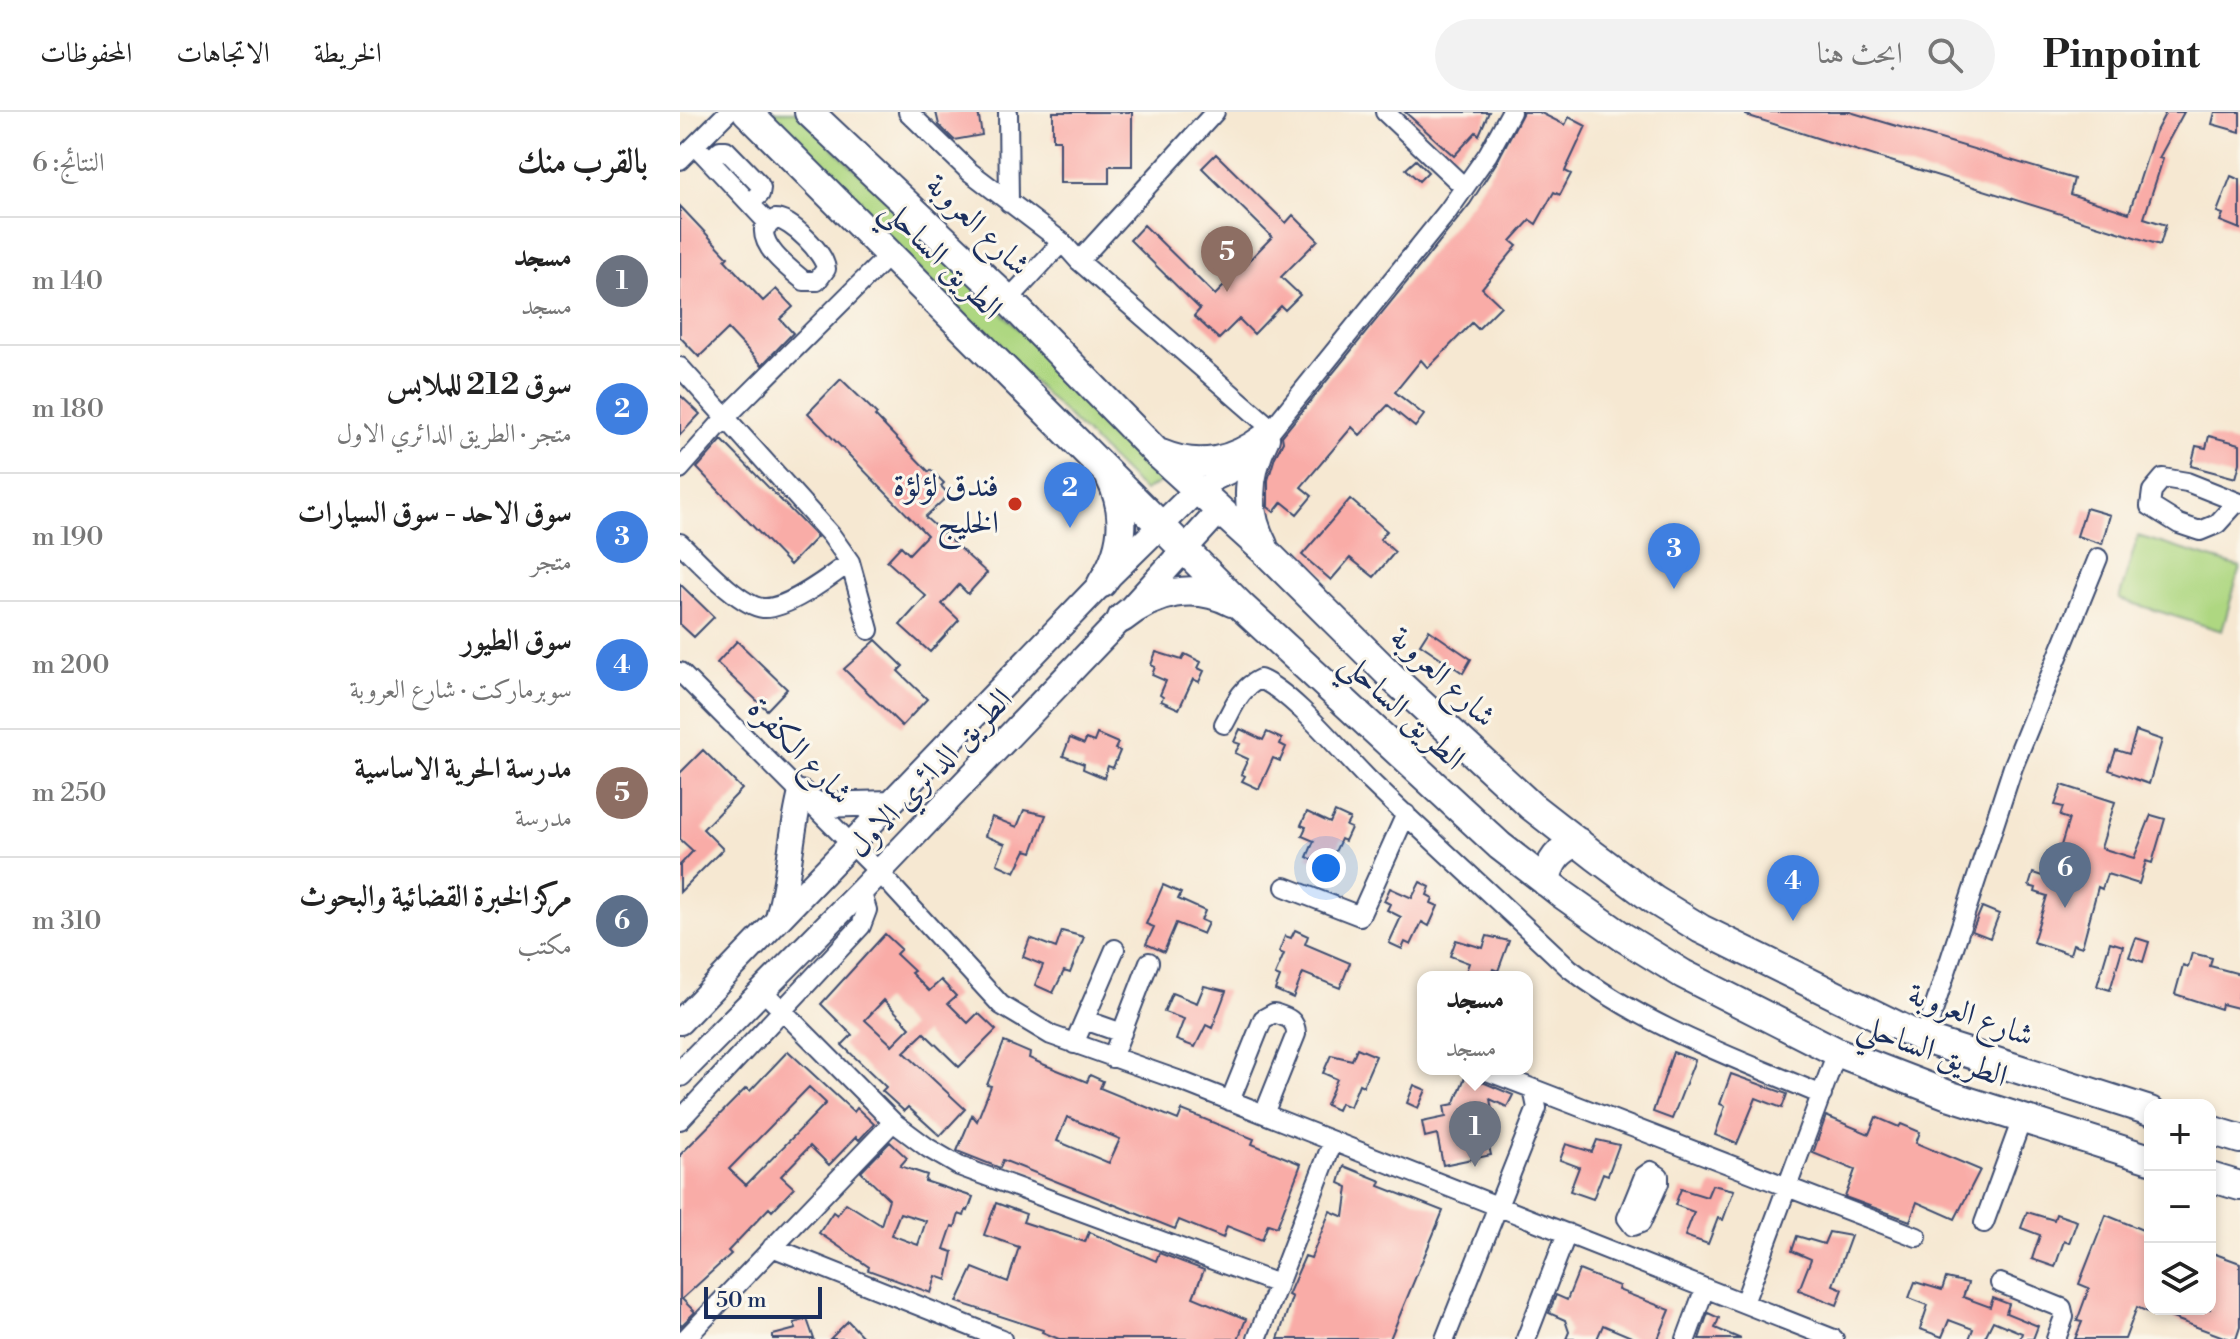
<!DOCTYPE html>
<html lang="ar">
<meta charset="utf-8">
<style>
:root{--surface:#fff;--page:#f2f2f2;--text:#222;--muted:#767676;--line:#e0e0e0;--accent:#1a73e8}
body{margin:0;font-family:"Libre Bodoni",Amiri,serif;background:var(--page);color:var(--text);direction:rtl}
.controls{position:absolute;right:24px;bottom:24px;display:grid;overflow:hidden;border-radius:16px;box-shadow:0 4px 12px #0003}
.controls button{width:72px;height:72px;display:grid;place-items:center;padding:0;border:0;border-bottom:2px solid var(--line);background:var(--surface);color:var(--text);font:40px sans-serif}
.scale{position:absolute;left:24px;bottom:20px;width:118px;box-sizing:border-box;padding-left:8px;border:4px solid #1b2f5e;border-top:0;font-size:22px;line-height:28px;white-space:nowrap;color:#1b2f5e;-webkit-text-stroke:6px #fbf7ec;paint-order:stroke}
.you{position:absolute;left:646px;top:756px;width:28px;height:28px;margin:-20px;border:6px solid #fff;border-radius:50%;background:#1a73e8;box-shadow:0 0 0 12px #1a73e833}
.badge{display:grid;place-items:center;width:52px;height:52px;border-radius:50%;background:var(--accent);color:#fff;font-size:26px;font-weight:700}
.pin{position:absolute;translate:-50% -66px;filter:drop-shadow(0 2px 4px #0008)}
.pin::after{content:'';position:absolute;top:42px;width:28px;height:24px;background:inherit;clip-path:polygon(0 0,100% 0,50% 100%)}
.popup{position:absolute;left:737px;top:859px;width:116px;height:104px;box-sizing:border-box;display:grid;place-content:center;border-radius:16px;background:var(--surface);filter:drop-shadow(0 2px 6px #0005);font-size:26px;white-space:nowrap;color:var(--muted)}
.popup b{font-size:30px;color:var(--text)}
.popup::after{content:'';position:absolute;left:50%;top:100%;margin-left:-16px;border:16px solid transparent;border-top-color:var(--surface)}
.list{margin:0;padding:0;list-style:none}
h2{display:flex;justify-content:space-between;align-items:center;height:104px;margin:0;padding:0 32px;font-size:34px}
h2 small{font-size:26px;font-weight:400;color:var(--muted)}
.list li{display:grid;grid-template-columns:52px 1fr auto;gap:24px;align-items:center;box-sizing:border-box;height:128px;padding:0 32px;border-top:2px solid var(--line)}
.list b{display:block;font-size:30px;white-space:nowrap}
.list p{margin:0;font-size:26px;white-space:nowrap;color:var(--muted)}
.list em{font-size:26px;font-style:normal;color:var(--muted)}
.icon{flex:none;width:44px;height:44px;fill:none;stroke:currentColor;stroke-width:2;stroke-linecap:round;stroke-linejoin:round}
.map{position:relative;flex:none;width:1560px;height:1227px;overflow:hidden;direction:ltr}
header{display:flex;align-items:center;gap:48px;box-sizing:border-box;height:112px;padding:0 40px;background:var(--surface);border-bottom:2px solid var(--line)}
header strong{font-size:38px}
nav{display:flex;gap:44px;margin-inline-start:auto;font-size:28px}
.search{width:560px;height:72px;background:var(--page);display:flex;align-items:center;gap:20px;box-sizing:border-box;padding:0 28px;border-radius:44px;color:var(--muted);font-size:30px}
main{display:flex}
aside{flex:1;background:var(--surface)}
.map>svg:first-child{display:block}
</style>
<header>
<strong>Pinpoint</strong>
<div class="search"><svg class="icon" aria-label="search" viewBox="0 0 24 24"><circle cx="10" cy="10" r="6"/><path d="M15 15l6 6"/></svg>ابحث هنا</div>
<nav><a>الخريطة</a><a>الاتجاهات</a><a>المحفوظات</a></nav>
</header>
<main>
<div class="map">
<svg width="1560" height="1227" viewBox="0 0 1560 1227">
<rect width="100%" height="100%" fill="#fbf7ec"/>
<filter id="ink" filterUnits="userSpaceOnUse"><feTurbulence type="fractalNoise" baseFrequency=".0125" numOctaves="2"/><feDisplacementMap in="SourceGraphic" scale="16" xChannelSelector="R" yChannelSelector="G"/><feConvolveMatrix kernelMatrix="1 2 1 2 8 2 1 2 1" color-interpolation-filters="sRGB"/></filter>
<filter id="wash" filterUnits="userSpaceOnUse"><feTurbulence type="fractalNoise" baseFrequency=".006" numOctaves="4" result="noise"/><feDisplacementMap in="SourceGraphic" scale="32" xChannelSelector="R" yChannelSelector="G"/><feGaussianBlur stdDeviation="1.8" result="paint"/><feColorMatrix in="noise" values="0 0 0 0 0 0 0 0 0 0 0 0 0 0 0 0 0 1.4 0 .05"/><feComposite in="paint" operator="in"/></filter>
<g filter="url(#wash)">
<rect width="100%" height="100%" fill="#f6e8d2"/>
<!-- green -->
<path fill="#aed781" stroke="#648370" stroke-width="2" d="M79,0H116L309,187L484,368L464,379Z
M1458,424L1560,455L1542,519L1439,487Z"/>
<g id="blocks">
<!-- building -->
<path fill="#f9aca7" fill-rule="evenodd" d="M256,0H298L302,23L274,28L259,13Z
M373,0H452V54H429V71H380V28H373Z
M725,0H809L799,23L796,20L774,44Z
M843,0H859L885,13L889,5L906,14L885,59L891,62L880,83L874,80L856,112L850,108L831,129L837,134L802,176L821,194L798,217L792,211L748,256L741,248L715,280L744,303L735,315L708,293L680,323L672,315L621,375L632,384L617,402L602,390L594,400L588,395V368L595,345L603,330L602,324L790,92L818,48Z
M1066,0H1170L1394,67L1390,82L1449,101L1475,21L1486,0H1504L1479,46L1483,47L1464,106L1486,113L1480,133L1140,27L1066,3Z
M1535,0H1560V20L1532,12Z
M536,42L606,111L613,103L638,128L601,165L620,183L605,198L601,194L574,222L559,207L539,227L514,204L520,197L450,128L464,113L535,183L592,125L522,56Z
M736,48L748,60L739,69L726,57Z
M1551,64L1560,68V117L1540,109L1543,102L1537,100Z
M0,94L48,145L45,148L83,189L96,177L113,195L100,207L113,221L82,253L48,217L19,245L0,225Z
M161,267L197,302L195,304L249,360L251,358L264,371L261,374L269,383L245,405L307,461L288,482L279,473L262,492L279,508L250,540L220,513L246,484L207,449L221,434L229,442L247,423L128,301Z
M0,283L20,302L0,323Z
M1529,324L1560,332V351L1556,366L1511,354L1516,334L1526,336Z
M42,328L137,425L110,453L17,356Z
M670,387L707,419L700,427L715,440L694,465L670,446L651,468L622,443Z
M1406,396L1430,403L1422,432L1397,424Z
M0,472L34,505L14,525L0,512Z
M749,518L791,547L783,561L740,532Z
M196,528L223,554L218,559L247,587L222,614L164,557Z
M57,529L107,577L87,598L37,551Z
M476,540L502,548L505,542L521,550L518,556L524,559L519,570L513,567L499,597L481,589L483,585L480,583L486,569L472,563L475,555L471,553Z
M560,617L583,628L587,620L602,627L600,632L606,635L600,649L593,646L579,677L562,669L565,664L561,662L568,647L555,641L560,632L554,630Z
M1456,619L1482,628L1469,672L1429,658L1436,638L1449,642Z
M417,622L438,631L435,637L440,639L433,656L428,654L424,666L403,657L404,652L383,644L390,626L404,632L406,627L414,630Z
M23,638L62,677L23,717L43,737L0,780V753L13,739L0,727V661Z
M1382,673L1435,690L1421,736L1454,746L1471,703L1485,707L1472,751L1466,749L1459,772L1427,762L1422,777L1418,775L1402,835L1393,832L1390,842L1353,830L1367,784L1355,780L1356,776L1349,774L1353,761L1362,764L1364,758L1373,760L1389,707L1380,704L1383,695L1375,693Z
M344,698L366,703L352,740L346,738L335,760L317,752L325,732L305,724L312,705L337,715Z
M627,700L650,711L655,700L670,707L666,714L671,716L665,729L661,727L648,755L627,745L634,729L622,724L626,715L621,713Z
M740,770L750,775L747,783L753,786L751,791L758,794L749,814L742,810L731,833L725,830L722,837L709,831L721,805L707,798L710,792L704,789L710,776L732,786Z
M483,773L501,781L498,787L525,799L521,808L528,811L523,822L496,811L484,840L466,832L474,815L466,812Z
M1302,795L1319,802L1310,826L1292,819Z
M615,818L628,824L625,832L670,851L660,876L623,861L613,886L595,878L600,865L595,863L604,842L599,840L605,824L611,826Z
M382,819L404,825L390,861L384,859L373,881L355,873L363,853L343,845L350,826L376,836Z
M205,822L221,837L216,842L234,859L231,861L249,879L261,868L276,884L268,891L288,911L298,901L316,918L279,955L244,921L224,940L285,997L260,1024L228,995L224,999L202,979L206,975L162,933L172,923L141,892ZM204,888L230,915L212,933L185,908Z
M807,824L829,829L818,859L813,857L810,865H784L789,851L770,844L776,828L803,836Z
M1456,826L1469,830L1463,850L1449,845Z
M1430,830L1443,834L1430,878L1417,874Z
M1512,841L1532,846L1530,854L1560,862L1558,896L1542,892L1541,897L1495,882L1503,853L1508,855Z
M524,874L546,879L532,916L526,913L515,935L496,928L504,907L484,900L492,881L517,891Z
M324,930L350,941L349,946L360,951L407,970L410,963L423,969L420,976L498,1008L502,998L574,1027L572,1032L621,1052L597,1115L588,1112L582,1128L547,1114L543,1126L499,1108L495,1117L323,1048L320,1056L277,1039L292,1003L297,1009L311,974L307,973ZM387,1005L440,1027L429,1051L377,1029Z
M677,936L696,944L683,974L679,972L670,995L660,991L657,998L646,993L657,967L643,961L651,943L672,948Z
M108,939L174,1000L177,996L194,1012L179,1028L176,1025L149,1053L130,1034L101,1064L114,1076L92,1099L89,1096L48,1139L51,1142L2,1187L15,1200L0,1215V1043L66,976L70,979ZM129,975L146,991L66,1073L49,1057Z
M993,940L1015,948L992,1007L973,1000Z
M1051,962L1107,982L1102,996L1076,986L1057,1032L1035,1023L1045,994L1040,992Z
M786,963L833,983L827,995L810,987L814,1010L804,1012L811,1043L763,1053L757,1022L745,1025L742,1010L766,1005L764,994L774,992Z
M734,973L746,978L738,996L727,991Z
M1146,1004L1189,1022L1196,1005L1219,1015L1221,1012L1240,1020L1236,1031L1300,1058L1275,1107L1237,1090L1230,1109L1165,1085L1175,1058L1133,1041Z
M917,1028L939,1033L928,1063L923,1061L913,1087L890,1079L899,1055L880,1048L886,1032L912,1040Z
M210,1030L227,1046L220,1054L247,1063L245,1069L293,1085L288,1099L286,1098L284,1104L279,1102L275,1115L272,1114L264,1137L273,1140L267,1168L256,1164L251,1181L188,1158L189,1155L139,1121L153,1100L157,1103L166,1091L201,1113L209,1087L181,1060ZM220,1101L246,1109L238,1133L211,1123Z
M664,1054L701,1069L699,1074L763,1099L710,1227H598L612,1185L608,1183L625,1144L631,1146L650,1099L664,1105L668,1075L659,1071Z
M1032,1073L1054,1078L1043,1108L1038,1106L1028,1132L1005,1124L1014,1100L995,1093L1001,1077L1027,1085Z
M316,1091L346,1102L343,1110L405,1130L409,1120L476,1149L479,1141L524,1158L513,1185L566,1207L558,1227H379L362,1220L363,1218L277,1190L293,1156L328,1170L339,1135L304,1123Z
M1347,1100L1374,1108L1376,1102L1397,1109L1389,1131L1384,1129L1375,1155L1352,1147L1360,1123L1341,1116Z
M1426,1103L1470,1121V1201L1457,1195L1445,1227H1395L1402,1210L1397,1209L1409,1176L1399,1172Z
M1149,1120L1171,1124L1153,1173L1163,1177L1157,1193L1119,1178L1131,1147L1112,1139L1117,1124L1144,1132Z
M1530,1140L1560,1151V1215L1556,1227H1549L1471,1198L1530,1197Z
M899,1158L939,1174L938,1178L990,1198L978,1227H956L923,1213L917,1227H886L889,1220L885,1208L869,1201L876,1183L887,1188Z
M1266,1166L1288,1171L1283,1185L1310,1195L1313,1186L1329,1192L1326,1201L1358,1214L1353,1227H1340L1342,1221L1313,1209L1304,1227H1289L1293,1217L1269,1208L1262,1225L1240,1217L1248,1193L1229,1186L1235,1170L1262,1178Z
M1028,1201L1039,1206L1035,1216L1061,1227H1019Z
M127,1207L134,1227H93V1223L116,1217L114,1211Z
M168,1209L185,1227H150Z"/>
</g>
</g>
<g filter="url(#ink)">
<use href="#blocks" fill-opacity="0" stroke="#3c4b6f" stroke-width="2"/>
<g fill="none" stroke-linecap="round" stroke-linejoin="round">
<defs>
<path id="minor" d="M228,0L290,60L382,130L399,149L592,317
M328,0L329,91
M705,0L784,75
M15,33L88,111
M0,48L48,0
M30,48L40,38H46L79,72L81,76L80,82L70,91
M95,107C111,107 145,142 146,157L137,169H124C110,157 82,137 84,117Z
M399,149L535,0
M328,188L382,130
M0,255L151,423L170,450L189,518
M0,357L46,305L209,143
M518,377L552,361L592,317L768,99L808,42L831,0
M1557,390L1537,412L1520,419L1499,412L1470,394L1472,379L1483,366L1507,370L1560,391
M0,431C18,448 59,494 83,496C107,498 151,464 170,450
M0,560L199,760L321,893L371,923L498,968L1154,1227
M544,612C554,594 560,576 580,567C612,580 661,640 688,667C754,731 822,792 889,856C964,914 1055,946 1142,983
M605,775L680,804L726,702
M82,878L213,1010L248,1036L279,1054L598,1172
M405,908L442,921
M1244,927L1333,655L1418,446
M394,932L435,837
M432,946L469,850
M802,957L1237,1125
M550,989L583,907L594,901C606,905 616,907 616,922L584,1002
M0,1008L181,814L187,798L181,779
M971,1059L979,1064V1071L961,1111L953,1114L947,1106L964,1064Z
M1304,1111L1342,1007
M92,1135L322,1227
M1320,1171L1382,1196L1384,1205L1376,1227
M1064,1191L1157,940
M5,1227L213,1010
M577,1227L653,1029
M765,1227L857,996L853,977
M846,1227L887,1121
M1006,1227L1025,1176"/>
<path id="major" d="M97,809C110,767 110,724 121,681L137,693L211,691
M0,910L422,471L518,377
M0,962L181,779L442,506L540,398"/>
<path id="highway" d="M67,0L562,495L820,734L882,782L943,825L1003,862L1157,940L1271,984L1470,1047
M129,0L328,188L477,341L587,441L714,567L851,694L915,744L974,788L1021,817L1244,927L1470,999
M481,342C519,358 553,350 585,326
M583,433C564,397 567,361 585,326
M422,471C444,438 448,401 430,365
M442,506C474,480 514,470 552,490
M866,770C869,750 879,737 898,730
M1530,1018L1560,1027
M1530,1065L1560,1074"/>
</defs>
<!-- minor casing -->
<use href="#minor" stroke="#3c4b6f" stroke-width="22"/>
<!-- major casing -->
<use href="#major" stroke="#3c4b6f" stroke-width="28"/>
<!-- highway casing -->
<use href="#highway" stroke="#3c4b6f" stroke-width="32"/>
<!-- minor -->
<use href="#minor" stroke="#fff" stroke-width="18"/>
<!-- major -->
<use href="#major" stroke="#fff" stroke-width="24"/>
<!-- highway -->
<use href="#highway" stroke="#fff" stroke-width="28"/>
</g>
</g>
<!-- markers -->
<circle fill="#c8321e" stroke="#fbf7ec" stroke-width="3" cx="335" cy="392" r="8"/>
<g text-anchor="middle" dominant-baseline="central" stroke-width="6" stroke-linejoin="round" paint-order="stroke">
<!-- street labels -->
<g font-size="32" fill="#1b2f5e" stroke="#fbf7ec">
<text transform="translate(298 113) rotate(44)">شارع العروبة</text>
<text transform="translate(262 147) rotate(45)">الطريق الساحلي</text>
<text transform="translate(763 565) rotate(43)">شارع العروبة</text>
<text transform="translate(723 599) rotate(43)">الطريق الساحلي</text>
<text transform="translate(120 639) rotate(46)">شارع الكفرة</text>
<text transform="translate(250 661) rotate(-46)">الطريق الدائري الاول</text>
<text transform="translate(1291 903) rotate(20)">شارع العروبة</text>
<text transform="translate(1253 939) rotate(20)">الطريق الساحلي</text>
</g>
<!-- poi labels -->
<g font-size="32" fill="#1b2f5e" stroke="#fbf7ec" text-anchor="end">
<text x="319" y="374">فندق لؤلؤة<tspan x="319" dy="37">الخليج</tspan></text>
</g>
</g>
</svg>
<div class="controls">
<button>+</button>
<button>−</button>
<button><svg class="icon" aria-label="layers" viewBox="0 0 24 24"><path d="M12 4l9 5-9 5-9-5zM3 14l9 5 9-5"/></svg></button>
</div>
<div class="scale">50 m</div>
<div class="you"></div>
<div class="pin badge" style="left:795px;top:1055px;background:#6b7280">1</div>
<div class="popup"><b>مسجد</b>مسجد</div>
<div class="pin badge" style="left:390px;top:416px;background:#3f7fe0">2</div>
<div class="pin badge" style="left:994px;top:477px;background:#3f7fe0">3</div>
<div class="pin badge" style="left:1113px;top:809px;background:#3f7fe0">4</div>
<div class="pin badge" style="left:547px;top:180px;background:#8d6e63">5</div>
<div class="pin badge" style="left:1385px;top:796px;background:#5c6f8a">6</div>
</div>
<aside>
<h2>بالقرب منك<small>النتائج: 6</small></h2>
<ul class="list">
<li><span class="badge" style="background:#6b7280">1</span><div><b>مسجد</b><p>مسجد</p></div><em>140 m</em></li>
<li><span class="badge" style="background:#3f7fe0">2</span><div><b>سوق 212 للملابس</b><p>متجر · الطريق الدائري الاول</p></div><em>180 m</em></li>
<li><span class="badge" style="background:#3f7fe0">3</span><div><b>سوق الاحد - سوق السيارات</b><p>متجر</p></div><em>190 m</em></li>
<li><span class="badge" style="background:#3f7fe0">4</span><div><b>سوق الطيور</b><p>سوبرماركت · شارع العروبة</p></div><em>200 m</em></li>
<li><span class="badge" style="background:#8d6e63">5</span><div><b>مدرسة الحرية الاساسية</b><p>مدرسة</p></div><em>250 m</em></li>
<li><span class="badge" style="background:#5c6f8a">6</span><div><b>مركز الخبرة القضائية والبحوث</b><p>مكتب</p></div><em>310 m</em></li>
</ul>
</aside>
</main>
